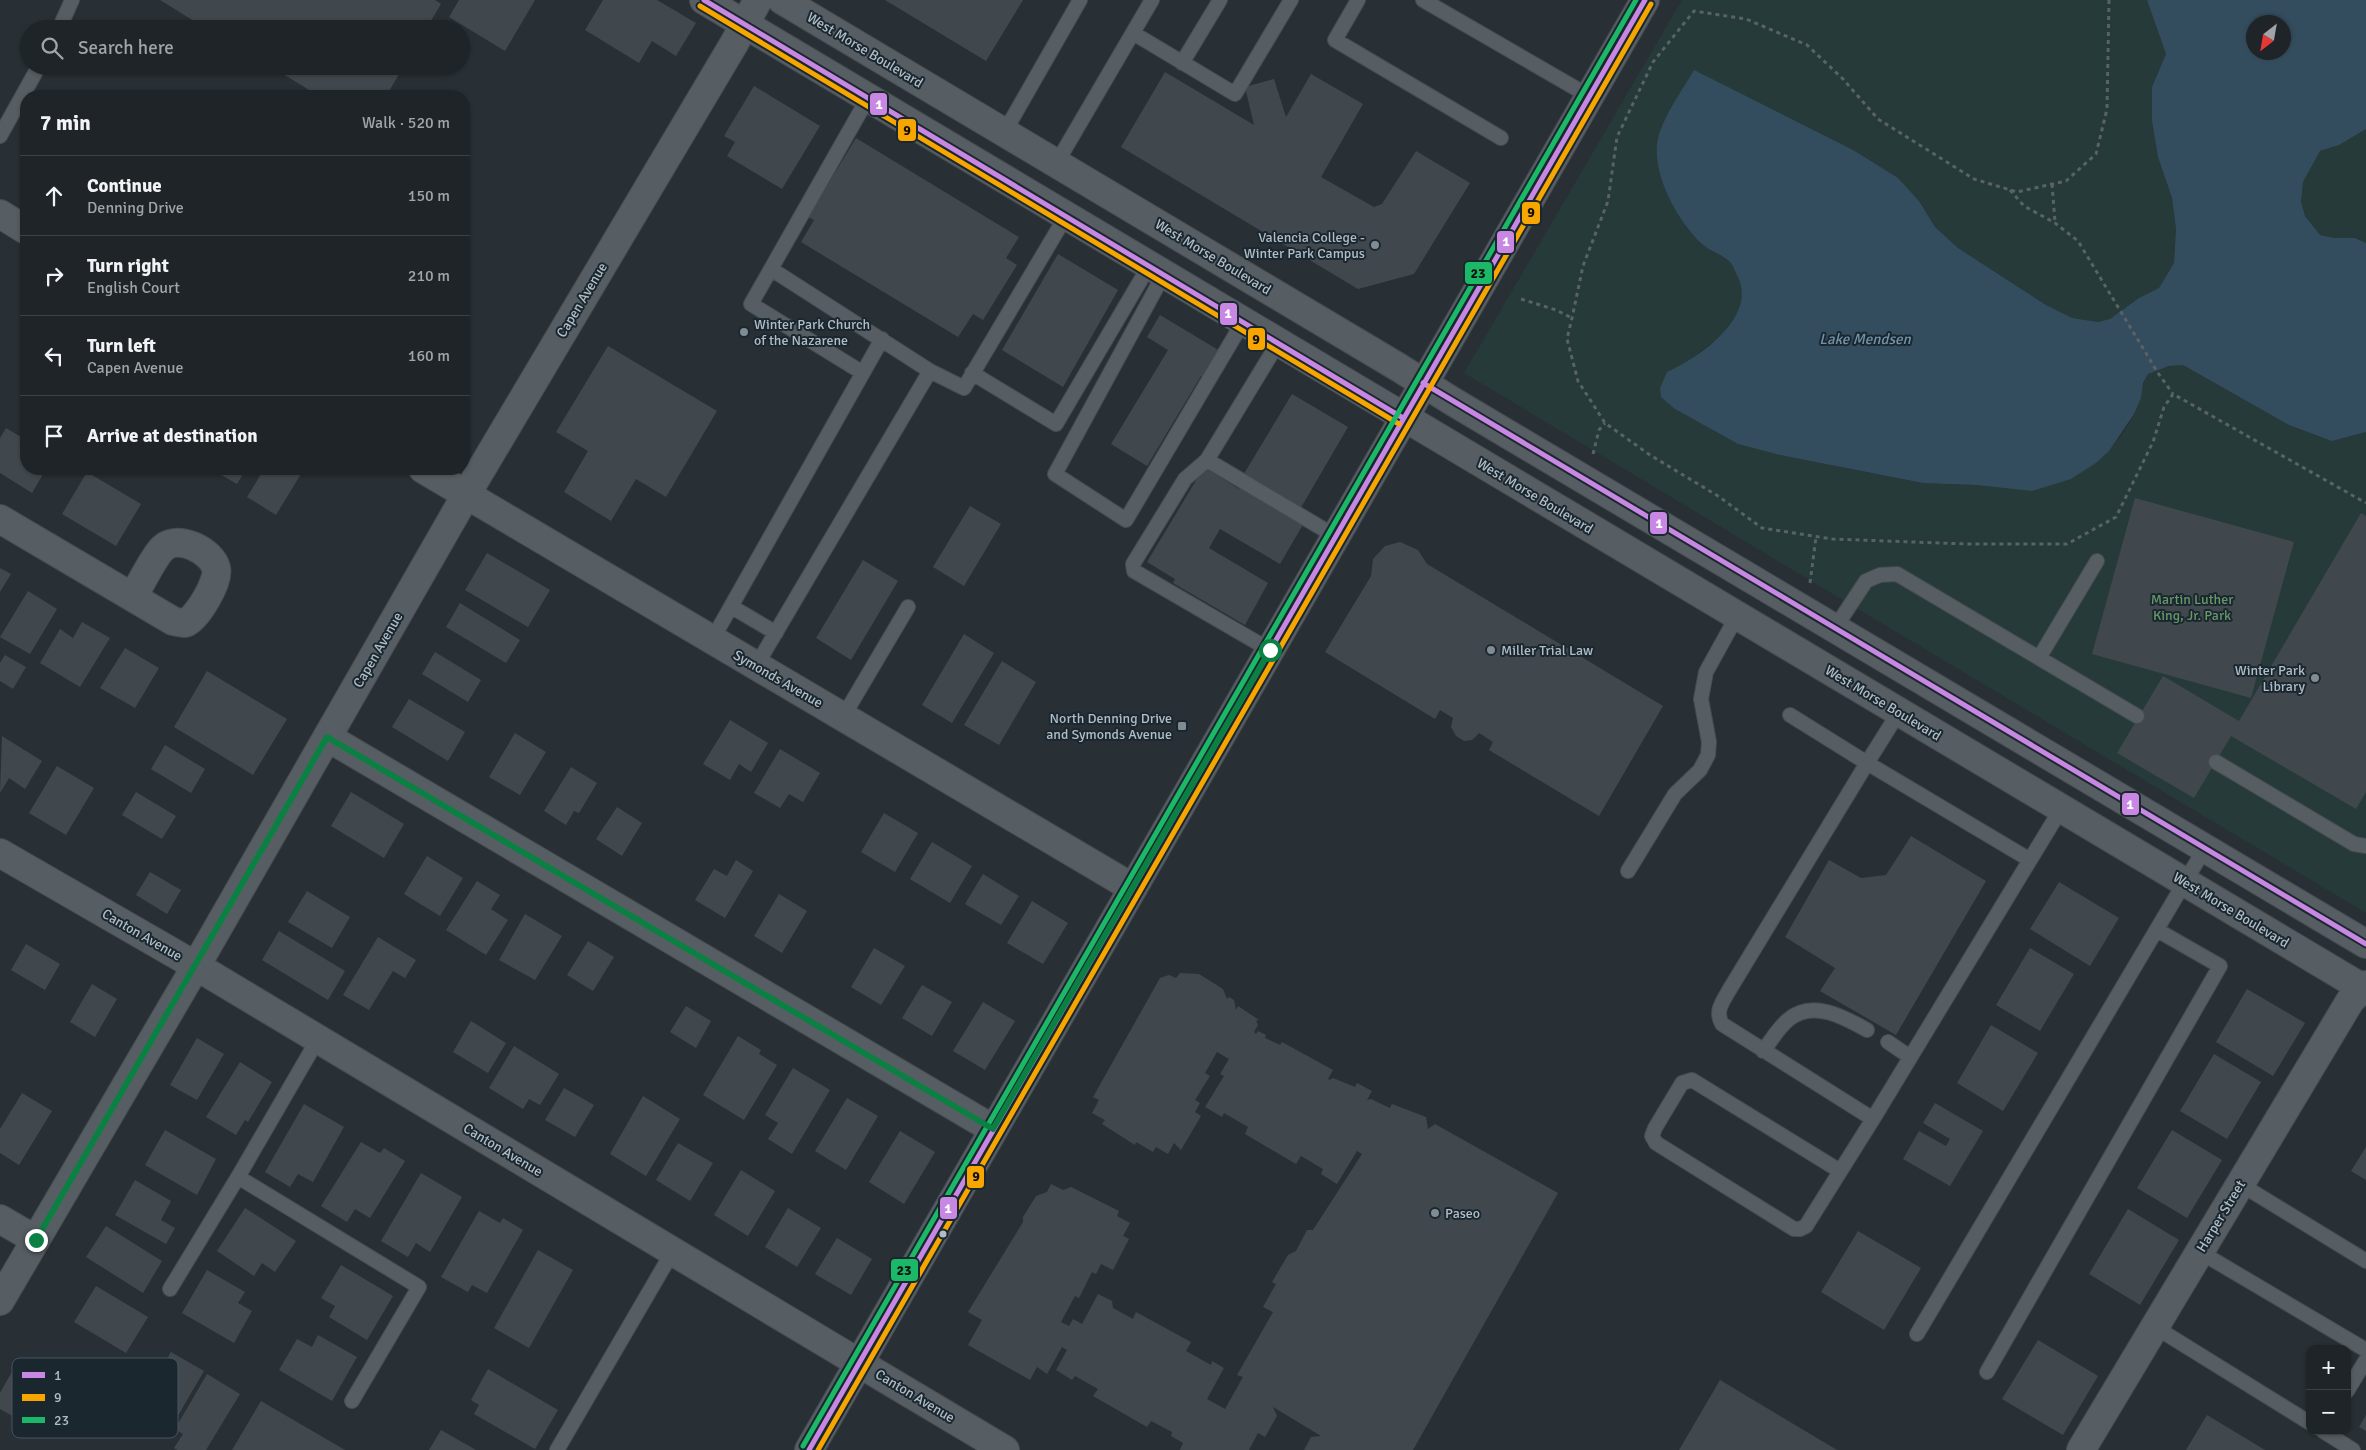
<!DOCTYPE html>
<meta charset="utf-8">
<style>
:root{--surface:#1e2428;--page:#262c30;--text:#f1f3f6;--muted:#a1a4a8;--line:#3c4145}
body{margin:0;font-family:Signika,sans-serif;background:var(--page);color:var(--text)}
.controls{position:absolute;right:15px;bottom:15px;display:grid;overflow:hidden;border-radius:10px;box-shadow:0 1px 4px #0004}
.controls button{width:45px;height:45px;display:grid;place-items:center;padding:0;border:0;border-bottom:1px solid var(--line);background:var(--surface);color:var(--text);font:25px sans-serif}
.compass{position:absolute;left:2246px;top:15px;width:45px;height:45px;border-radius:50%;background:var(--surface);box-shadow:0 1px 4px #0004;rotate:211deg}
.stop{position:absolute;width:15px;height:15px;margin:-11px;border:4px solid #0b8043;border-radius:50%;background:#fff}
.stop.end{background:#0b8043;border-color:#fff;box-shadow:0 1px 5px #0008}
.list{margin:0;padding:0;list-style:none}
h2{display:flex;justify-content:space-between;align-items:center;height:65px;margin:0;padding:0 20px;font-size:21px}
h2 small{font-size:16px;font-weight:400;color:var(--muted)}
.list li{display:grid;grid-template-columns:32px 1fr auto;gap:15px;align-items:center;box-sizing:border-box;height:80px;padding:0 20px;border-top:1px solid var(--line)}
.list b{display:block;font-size:19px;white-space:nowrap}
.list p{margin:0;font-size:16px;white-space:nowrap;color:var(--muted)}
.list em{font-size:16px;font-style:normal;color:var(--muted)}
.icon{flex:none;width:28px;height:28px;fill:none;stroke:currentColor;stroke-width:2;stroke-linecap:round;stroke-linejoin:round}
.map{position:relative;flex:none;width:2366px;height:1450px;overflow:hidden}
.search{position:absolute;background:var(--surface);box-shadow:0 1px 4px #0004;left:20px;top:20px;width:450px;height:55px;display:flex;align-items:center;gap:12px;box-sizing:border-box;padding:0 18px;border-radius:28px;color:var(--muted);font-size:19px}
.panel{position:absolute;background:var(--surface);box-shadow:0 1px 4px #0004;left:20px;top:90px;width:450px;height:385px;border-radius:20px}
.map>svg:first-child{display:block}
</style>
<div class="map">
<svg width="2366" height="1450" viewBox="0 0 2366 1450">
<rect width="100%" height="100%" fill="#283035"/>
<!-- green -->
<path fill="#253a39" d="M1682,0H2147L2166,54L2152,87V121L2158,157L2172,198L2176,229L2174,263L2159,288L2139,298L2110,319L2098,322L2072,318L2046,305L1958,248L1935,227L1919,201L1853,150L1755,102L1657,147L1661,173L1670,200L1702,244L1731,262L1744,287L1739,311L1724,333L1685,364L1667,372L1675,409L1738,444L1780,455L1923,483L1977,485L2096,463C2111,449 2125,433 2134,414C2139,404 2142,380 2149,374C2158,367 2172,366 2183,365L2289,425L2332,441L2366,432V913L1464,373Z
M2366,129V243L2355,238H2334L2320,235L2305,216L2301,202L2303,182L2320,151L2339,145Z"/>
<!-- water -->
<path fill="#344d5e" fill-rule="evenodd" d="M2147,0H2366V129L2339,145L2320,151L2303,182L2301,202L2305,216L2320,235L2334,238H2355L2366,243V432L2332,441L2289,425L2183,365L2169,366L2148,374L2143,383L2141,398L2134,414L2109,451L2096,463L2071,479L2032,491L1977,485L1923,483L1780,455L1738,444L1675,409L1661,397L1660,388L1667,372C1700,357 1759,316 1737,275C1735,271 1733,265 1730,262C1722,254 1709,251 1701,243C1678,221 1654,178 1657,145C1659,122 1682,91 1694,70L1853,150L1898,178L1919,201L1935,227L1958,248L2046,305L2072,318L2098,322L2110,319L2139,298L2159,288L2174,263L2176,229L2172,198L2158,157L2152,121V87L2166,54ZM2254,22H2284V52H2254Z"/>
<!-- building -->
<path fill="#41484d" d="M160,0H435L441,4L426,29H207Z
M459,0H535L505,51L449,17Z
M603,0H657L696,23L676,56L652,41L639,63L585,30Z
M885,0H1023L986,61Z
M270,66H404L386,96H319Z
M1165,72L1254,125L1245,87L1274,79L1286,117L1311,74L1363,104L1321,177L1374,207L1382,204L1416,151L1470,183L1414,274L1358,289L1121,147Z
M754,86L820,126L782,189L727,156L735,142L724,136Z
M856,138L1019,237L1006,258L1017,265L983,320L973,314L958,337L801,242L814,220L808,217Z
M1058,254L1118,290L1063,387L1002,350Z
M1160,315L1220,351L1204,378L1201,376L1147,466L1111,444L1168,350L1147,337Z
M608,346L717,411L666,497L636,479L611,521L564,492L588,451L556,432Z
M1292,394L1348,427L1299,511L1242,477Z
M6,428L26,440V469H46L32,493L0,473V438Z
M1204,467L1239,489L1241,483L1305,521L1280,564L1220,529L1209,548L1268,583L1245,625L1173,583L1175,579L1147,562Z
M211,469H246L237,484Z
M264,469H304L276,515L247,497Z
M87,472L141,504L116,546L62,514Z
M2135,498L2294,542L2251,698L2092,654Z
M970,506L1001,524L964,586L933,567Z
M2361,513L2366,516V792L2356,809L2231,736L2194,798L2117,753L2163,676L2239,721Z
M1400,542L1418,550L1427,564L1663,706L1599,816L1489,750L1493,742L1479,733L1472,740L1464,741L1456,736L1451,727L1453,718L1440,710L1435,719L1325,652L1371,576L1373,559L1385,546Z
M487,553L550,590L528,627L465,590Z
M863,560L898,581L851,660L816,638Z
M0,568L11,574L0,592Z
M28,591L57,609L30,654L0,637Z
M460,603L520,640L506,663L446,627Z
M82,622L110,638L80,687L40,663L60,629L73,638Z
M964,634L994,653L952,723L922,705Z
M125,648L159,668L135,708L100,688Z
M435,652L481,680L468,702L422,674Z
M5,655L26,667L13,689L0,681V663Z
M1002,661L1036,682L999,745L964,725Z
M207,671L287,719L253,775L174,727Z
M409,699L465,732L448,761L392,727Z
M730,720L768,743L751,772L739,764L730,780L703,764Z
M515,733L546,752L520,795L489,777Z
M2,736L42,761L25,789L9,778L0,793Z
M165,745L205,769L191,793L151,769Z
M780,749L820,773L803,802L789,794L780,808L754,793Z
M57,766L94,788L66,835L29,813Z
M571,767L597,783L579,813L574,811L566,825L544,811Z
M136,792L176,816L162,839L122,815Z
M351,792L404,824L384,858L331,826Z
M617,807L642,823L622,856L596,839Z
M884,813L918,833L895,872L861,852Z
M1911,836L1986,881L1896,1035L1820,991L1835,968L1785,937L1829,860L1861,878L1886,875Z
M932,842L972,866L950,903L910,879Z
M427,856L463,878L440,916L404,894Z
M736,860L753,871L725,918L695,900L714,869L727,876Z
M150,872L181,890L167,914L136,895Z
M983,874L1019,896L1001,925L965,904Z
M477,881L500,895L491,909L508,920L486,955L446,930Z
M2059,882L2119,918L2090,966L2030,929Z
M307,891L350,917L332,948L288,922Z
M779,894L807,911L782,953L754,936Z
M1032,901L1068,923L1043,964L1007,943Z
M525,914L562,936L535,980L499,960Z
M279,931L345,971L328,1000L262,960Z
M378,937L416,960L405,978L393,971L369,1010L343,995Z
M588,941L614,957L593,991L567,975Z
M26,944L60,964L45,990L11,970Z
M874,948L905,966L881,1005L851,987Z
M2030,948L2074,974L2040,1031L1996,1005Z
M1180,973L1199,974L1223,989L1227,999L1229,997L1234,1000L1236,1010L1238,1006L1259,1020L1256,1021L1258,1025L1254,1032L1256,1034L1258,1031L1266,1035L1265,1038L1280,1045L1282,1042L1333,1070L1328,1079L1330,1080L1333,1078L1355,1087L1357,1083L1372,1091L1367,1100L1371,1099L1390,1108L1392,1104L1426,1117L1428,1129L1435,1124L1558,1193L1413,1450H1304L1311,1437L1321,1436L1273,1407L1277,1416L1265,1437L1258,1433L1249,1450H1180L1183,1443L1171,1436L1172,1432L1151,1421L1147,1427L1093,1396L1098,1389L1075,1376L1072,1380L1056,1370L1067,1350L1062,1347L1047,1374L1037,1367L1030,1380L968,1345L982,1320L968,1312L1023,1222V1217L1036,1196L1047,1192L1051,1184L1063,1190L1071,1187L1119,1211L1117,1216L1130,1223L1123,1236L1129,1239L1113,1270L1101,1264L1096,1274L1092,1272L1079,1298L1075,1296L1061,1322L1069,1326L1073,1319L1082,1324L1098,1294L1112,1301L1113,1308L1133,1319L1136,1312L1191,1342L1186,1351L1211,1365L1212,1361L1224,1368L1207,1399L1225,1409L1243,1377L1237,1375L1273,1312L1263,1307L1276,1284L1272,1282L1288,1255L1296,1251L1307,1230H1313L1362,1154L1357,1151L1337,1184L1321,1174L1323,1169L1301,1156L1296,1164L1245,1134L1248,1127L1224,1113L1222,1117L1205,1107L1224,1076L1220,1074L1229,1059L1217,1052L1205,1073L1210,1076L1195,1100L1200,1103L1195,1112L1201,1116L1181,1150L1174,1143L1168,1154L1156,1147L1153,1152L1136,1142L1135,1145L1102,1124L1105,1120L1092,1113L1099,1100L1093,1097L1160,978L1169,975L1176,978Z
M92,984L117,999L95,1037L70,1022Z
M922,985L952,1002L932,1036L902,1018Z
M2247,989L2305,1023L2273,1076L2216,1042Z
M983,1002L1015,1021L985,1070L953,1051Z
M686,1006L711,1021L696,1048L670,1032Z
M471,1021L506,1043L488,1073L453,1052Z
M1991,1025L2038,1053L2003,1111L1957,1083Z
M738,1036L761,1050L759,1054L777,1065L744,1120L703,1095Z
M197,1038L224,1054L197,1100L170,1085Z
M514,1046L559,1074L540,1105L529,1099L523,1109L489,1088Z
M2214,1054L2261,1082L2227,1139L2180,1111Z
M240,1062L272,1082L248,1122L245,1120L236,1135L206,1117Z
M793,1068L830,1090L792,1154L768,1139L778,1123L765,1115Z
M564,1088L594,1105L575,1137L545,1120Z
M22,1093L52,1111L19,1165L0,1153V1129Z
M643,1096L680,1119L646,1176L610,1154Z
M847,1098L878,1116L846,1170L815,1151Z
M1935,1103L1983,1131L1950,1186L1903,1159L1919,1131L1946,1146L1950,1139L1923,1123Z
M304,1104L344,1127L313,1182L298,1174L290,1187L265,1172Z
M165,1130L216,1159L197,1195L145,1165Z
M2172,1130L2222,1160L2187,1218L2137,1188Z
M900,1131L935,1152L904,1204L869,1182Z
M361,1142L380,1153L384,1148L405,1161L370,1218L355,1209L347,1222L321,1206Z
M678,1143L713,1163L690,1201L656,1180Z
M2366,1147V1180L2351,1171Z
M741,1170L775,1191L748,1236L714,1215Z
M421,1173L462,1197L430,1252L416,1243L408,1257L381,1241Z
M135,1180L171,1201L161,1220L175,1228L166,1244L115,1215Z
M245,1208L296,1241L275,1272L262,1263L254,1276L217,1251Z
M788,1208L821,1228L797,1267L765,1247Z
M2128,1209L2179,1240L2140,1305L2089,1274Z
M479,1211L500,1223L503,1218L523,1230L487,1293L472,1285L468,1292L441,1277Z
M106,1226L162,1261L143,1293L86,1257Z
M1858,1231L1921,1268L1884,1330L1821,1292Z
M837,1238L872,1259L851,1295L815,1274Z
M538,1250L573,1270L529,1348L494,1328Z
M341,1265L393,1296L367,1340L329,1317L335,1306L321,1298Z
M207,1270L245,1292L238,1303L252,1311L234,1343L182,1313Z
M96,1286L148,1317L126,1353L74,1322Z
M318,1335L357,1357L332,1401L279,1370L297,1339L312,1347Z
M2038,1340L2098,1376L2063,1435L2002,1399Z
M171,1352L204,1371L172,1426L164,1422L156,1436L131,1421Z
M14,1368L88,1411L76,1432L58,1421L49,1437L0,1409V1393Z
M488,1369L558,1410L535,1449L474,1414L479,1405L471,1400Z
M207,1374L240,1394L206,1450H177L174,1448L183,1434L175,1429Z
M1720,1380L1837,1450H1679Z
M261,1401L345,1450H232Z
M2207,1415L2265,1450H2186Z
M2366,1415V1431L2359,1427Z
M441,1430L476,1450H429Z"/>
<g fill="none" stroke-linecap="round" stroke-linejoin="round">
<defs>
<path id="service" d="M1358,0L1335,40L1501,138
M1423,0L1589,96
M59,29L72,0
M1133,33L1235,94L1291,0
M1182,63L1220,0
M1004,133L1080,0
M0,136L39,66
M1056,164L1152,0
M771,269L930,371L964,388L1066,216
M1164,274L1055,474L1126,520L1243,322
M863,373L751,304L868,98
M972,373L1056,424L1149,266
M1207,460L1335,536
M732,607L776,633
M1835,628L1866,581L1880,575L1897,574L2137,716
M712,640L882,339
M1270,650L1134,571L1133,564L1185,479L1207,460L1278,343
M2039,658L2097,561
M756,666L930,371
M1899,712L1867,763L2030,860L2061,809
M1790,715L1867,763L1728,992C1722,1003 1715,1011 1722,1024L1873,1119L2030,860
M843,717L908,607
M2216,762L2354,844L2366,846
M1628,871L1675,794L1700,770L1708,755L1709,742L1701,699L1706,672L1737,616
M318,1039L238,1177L419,1287L352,1401
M1888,1042L1910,1057
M1763,1051C1771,1041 1778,1028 1788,1020C1812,999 1844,1017 1867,1030
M1840,1171L1692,1080L1682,1083L1655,1128L1652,1136L1656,1143L1794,1229H1800L1806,1226L1873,1119
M2240,1184L2366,1261
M2200,1252L2366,1350
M170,1289L238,1177
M2155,1327L2310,1423
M1917,1334L2205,848
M1987,1372L2220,966L2157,930
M2347,1391L2366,1360
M2323,1431L2353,1450
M557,1450L673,1251"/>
<path id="minor" d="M0,214L26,230
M423,469L1133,888
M0,519L173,621C177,622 182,623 185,623C197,619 220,580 216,568C212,551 178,534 163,548C154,556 140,585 133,597
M327,737L993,1129
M0,853L196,966L859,1363
M0,1219L36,1240
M0,1301L196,966L466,495L735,42L758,0
M2081,1450L2350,1001L2366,985"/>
<path id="tertiary" d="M704,0L2366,990
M782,0L1398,367L1452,401L2366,944
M859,1363L1005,1450
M809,1450L1645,0"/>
</defs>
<!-- service casing -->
<use href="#service" stroke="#464c50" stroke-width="16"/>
<!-- minor casing -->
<use href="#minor" stroke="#464c50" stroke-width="30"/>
<!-- tertiary casing -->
<use href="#tertiary" stroke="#464c50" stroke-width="30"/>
<!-- path -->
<path stroke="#5a6266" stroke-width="3" stroke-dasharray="4 4" stroke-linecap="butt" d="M2109,0L2107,109L2096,154L2066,181L2017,192L1974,179L1878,119L1843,79L1807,45L1746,19L1694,11L1653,62L1617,137L1608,201L1583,266L1572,318L1567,339L1578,381L1605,423L1650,455L1718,496L1762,528L1832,539L1967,544H2067L2116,517L2153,442L2164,407L2173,394L2366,503
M2052,184L2055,222
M2010,190L2024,206L2055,223L2078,241L2158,373L2173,394
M1521,299L1556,310L1572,318
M1593,454L1599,430L1605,423
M1810,583L1816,537"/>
<!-- service -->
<use href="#service" stroke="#575e63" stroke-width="14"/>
<!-- minor -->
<use href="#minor" stroke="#575e63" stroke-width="28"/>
<!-- tertiary -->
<use href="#tertiary" stroke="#575e63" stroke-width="28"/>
<defs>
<path id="bus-1" d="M704,0L1403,418
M1423,383L2366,944
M809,1450L1645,0"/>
<path id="bus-2" d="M700,6L1399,424
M818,1450L1651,4"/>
<path id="bus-3" d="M803,1446L1636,0"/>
</defs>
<!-- bus-1 casing -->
<use href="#bus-1" stroke="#1b272f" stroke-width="9"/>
<!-- bus-2 casing -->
<use href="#bus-2" stroke="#1b272f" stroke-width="9"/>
<!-- bus-3 casing -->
<use href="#bus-3" stroke="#1b272f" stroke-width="9"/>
<!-- bus-1 -->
<use href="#bus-1" stroke="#c787e3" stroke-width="5"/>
<!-- bus-2 -->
<use href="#bus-2" stroke="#f7a600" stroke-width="5"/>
<!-- bus-3 -->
<use href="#bus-3" stroke="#1ab867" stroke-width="5"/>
</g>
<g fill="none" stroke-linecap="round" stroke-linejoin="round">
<!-- route -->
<path stroke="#0b8043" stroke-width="6" d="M36,1240L327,737L993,1129L1270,650"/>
</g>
<!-- markers -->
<g fill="#808c94" stroke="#1b272f" stroke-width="2">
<circle cx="1375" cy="245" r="5"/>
<circle cx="744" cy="332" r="5"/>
<circle cx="1491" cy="650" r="5"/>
<circle cx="2315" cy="678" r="5"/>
<rect x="1177" y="721" width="10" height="10" rx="2.5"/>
<circle cx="1435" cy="1213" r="5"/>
</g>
<circle fill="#b0bdc7" stroke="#1b272f" stroke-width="2" cx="943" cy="1234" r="4.5"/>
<g text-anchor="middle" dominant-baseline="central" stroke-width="4" stroke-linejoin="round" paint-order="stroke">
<!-- street labels -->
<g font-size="14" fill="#b0bdc7" stroke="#1b272f">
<text transform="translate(865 50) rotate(31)">West Morse Boulevard</text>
<text transform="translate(1213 257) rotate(31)">West Morse Boulevard</text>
<text transform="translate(582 300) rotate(-59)">Capen Avenue</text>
<text transform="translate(1535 496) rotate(31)">West Morse Boulevard</text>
<text transform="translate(378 650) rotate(-60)">Capen Avenue</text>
<text transform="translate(778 679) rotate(30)">Symonds Avenue</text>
<text transform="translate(1883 703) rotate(31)">West Morse Boulevard</text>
<text transform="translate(2231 910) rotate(31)">West Morse Boulevard</text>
<text transform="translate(142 935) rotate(30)">Canton Avenue</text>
<text transform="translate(503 1150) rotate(31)">Canton Avenue</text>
<text transform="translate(2221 1216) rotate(-59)">Harper Street</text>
<text transform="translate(915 1396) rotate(31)">Canton Avenue</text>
</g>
<!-- poi labels -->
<g font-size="14" fill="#b0bdc7" stroke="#1b272f" text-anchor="end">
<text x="1365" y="237">Valencia College -<tspan x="1365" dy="16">Winter Park Campus</tspan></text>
<text x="754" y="324" text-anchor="start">Winter Park Church<tspan x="754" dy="16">of the Nazarene</tspan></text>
<text x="1501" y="650" text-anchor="start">Miller Trial Law</text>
<text x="2305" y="670">Winter Park<tspan x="2305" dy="16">Library</tspan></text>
<text x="1172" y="718">North Denning Drive<tspan x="1172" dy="16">and Symonds Avenue</tspan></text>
<text x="1445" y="1213" text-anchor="start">Paseo</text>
</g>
<!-- park labels -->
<g font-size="14" fill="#679869" stroke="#1b272f">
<text x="2192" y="599">Martin Luther<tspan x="2192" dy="16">King, Jr. Park</tspan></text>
</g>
<!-- water labels -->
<g font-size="15" font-style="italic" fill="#7095aa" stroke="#1b272f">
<text x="1865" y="339">Lake Mendsen</text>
</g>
</g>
<!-- legend -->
<rect x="12" y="1358" width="166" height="80" rx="8" fill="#1b272f" stroke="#48545d" stroke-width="1"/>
<rect x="22" y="1372" width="23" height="6" fill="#c787e3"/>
<rect x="22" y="1394" width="23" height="7" fill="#f7a600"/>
<rect x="22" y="1417" width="23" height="6" fill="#1ab867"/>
<g font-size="14" fill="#b0bdc7">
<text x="54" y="1380">1</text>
<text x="54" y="1402">9</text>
<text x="54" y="1425">23</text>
</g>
<g stroke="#1b272f" stroke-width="2">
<rect x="869" y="92" width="19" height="24" rx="5" fill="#c787e3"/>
<rect x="897" y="118" width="20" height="24" rx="5" fill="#f7a600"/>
<rect x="1521" y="201" width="20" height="24" rx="5" fill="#f7a600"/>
<rect x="1496" y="230" width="19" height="24" rx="5" fill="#c787e3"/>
<rect x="1464" y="261" width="29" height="24" rx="5" fill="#1ab867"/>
<rect x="1219" y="302" width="19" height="24" rx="5" fill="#c787e3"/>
<rect x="1247" y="327" width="19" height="24" rx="5" fill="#f7a600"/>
<rect x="1649" y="511" width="19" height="24" rx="5" fill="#c787e3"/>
<rect x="2121" y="792" width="19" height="24" rx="5" fill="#c787e3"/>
<rect x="966" y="1165" width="19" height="24" rx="5" fill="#f7a600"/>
<rect x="939" y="1196" width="19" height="24" rx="5" fill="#c787e3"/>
<rect x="890" y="1258" width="29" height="24" rx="5" fill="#1ab867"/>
</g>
<g font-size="14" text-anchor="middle" font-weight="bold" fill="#fff">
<text x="879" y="109">1</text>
<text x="1506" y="246">1</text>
<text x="1228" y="318">1</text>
<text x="1659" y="528">1</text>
<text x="2130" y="809">1</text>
<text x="948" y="1213">1</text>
</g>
<g font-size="14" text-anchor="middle" font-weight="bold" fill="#111">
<text x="907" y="135">9</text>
<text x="1531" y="217">9</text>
<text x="1478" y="278">23</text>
<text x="1256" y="344">9</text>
<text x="976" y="1181">9</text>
<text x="904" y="1275">23</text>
</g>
</svg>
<div class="controls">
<button>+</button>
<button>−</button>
</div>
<svg class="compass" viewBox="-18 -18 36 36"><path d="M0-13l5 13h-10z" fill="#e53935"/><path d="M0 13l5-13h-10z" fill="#a1a4a8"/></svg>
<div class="stop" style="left:1270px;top:650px"></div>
<div class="stop end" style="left:36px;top:1240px"></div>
<div class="search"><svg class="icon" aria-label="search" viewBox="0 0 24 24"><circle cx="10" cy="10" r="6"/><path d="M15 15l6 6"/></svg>Search here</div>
<section class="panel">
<h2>7 min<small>Walk · 520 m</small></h2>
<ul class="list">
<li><svg class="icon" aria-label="ahead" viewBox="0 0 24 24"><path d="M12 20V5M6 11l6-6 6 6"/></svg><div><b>Continue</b><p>Denning Drive</p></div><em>150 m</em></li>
<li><svg class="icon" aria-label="right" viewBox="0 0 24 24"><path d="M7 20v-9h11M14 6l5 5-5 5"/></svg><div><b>Turn right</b><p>English Court</p></div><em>210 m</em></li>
<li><svg class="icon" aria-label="left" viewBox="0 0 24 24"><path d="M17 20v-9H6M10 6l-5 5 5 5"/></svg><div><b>Turn left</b><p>Capen Avenue</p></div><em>160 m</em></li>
<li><svg class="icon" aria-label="arrive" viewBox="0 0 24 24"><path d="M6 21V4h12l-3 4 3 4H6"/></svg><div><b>Arrive at destination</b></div></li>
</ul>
</section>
</div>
